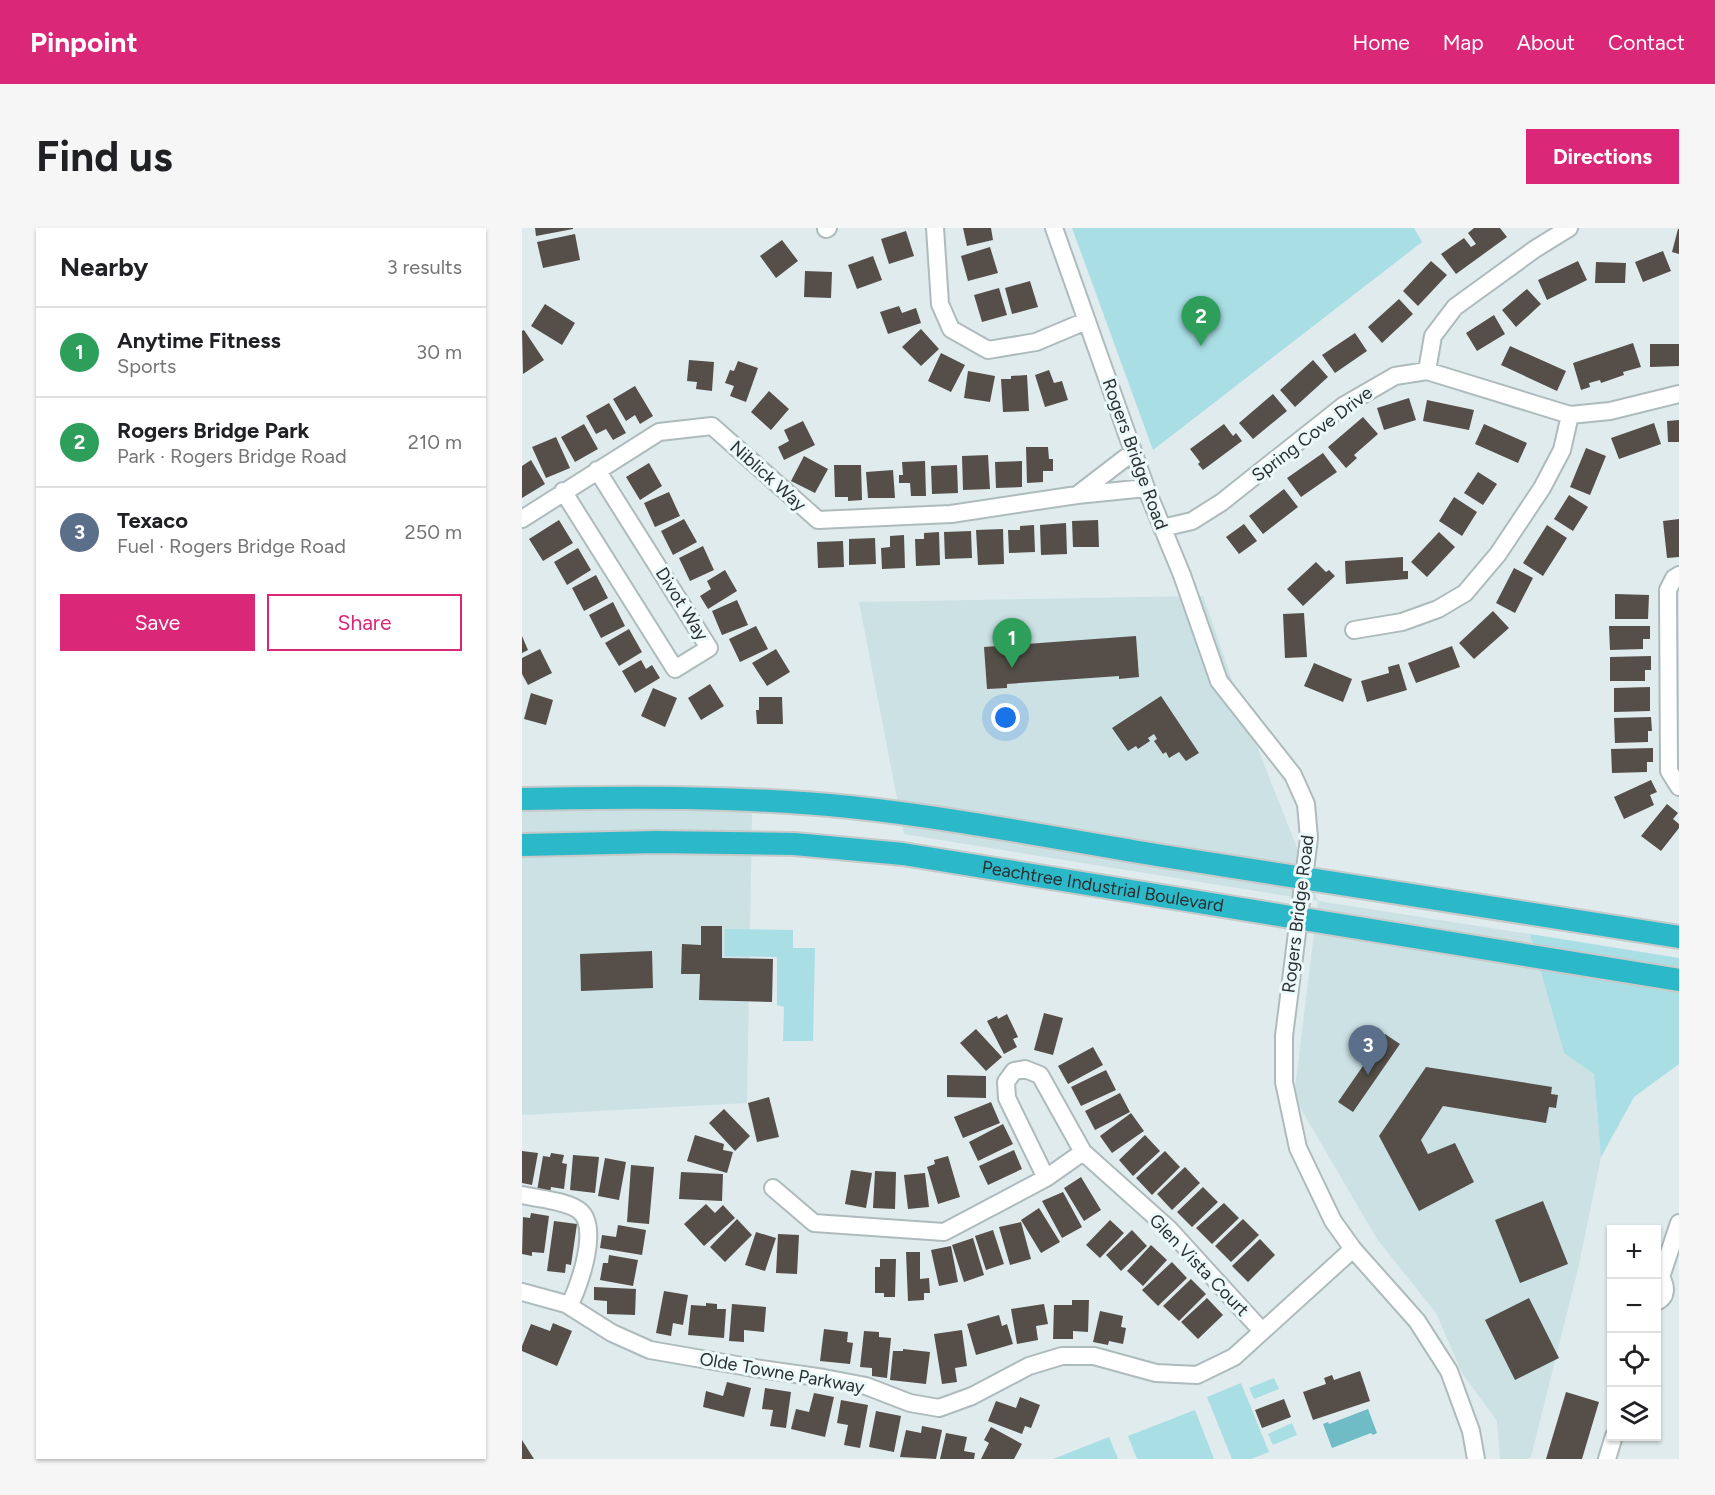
<!DOCTYPE html>
<meta charset="utf-8">
<style>
:root{--surface:#fff;--page:#f6f6f6;--text:#202124;--muted:#757577;--line:#e0e0e0;--accent:#db2777}
body{margin:0;font-family:Figtree,sans-serif;background:var(--page);color:var(--text)}
.controls{position:absolute;right:18px;bottom:18px;display:grid;overflow:hidden;border-radius:0px;box-shadow:0 2px 4px #0004}
.controls button{width:54px;height:54px;display:grid;place-items:center;padding:0;border:0;border-bottom:2px solid var(--line);background:var(--surface);color:var(--text);font:30px sans-serif}
.you{position:absolute;left:484px;top:490px;width:21px;height:21px;margin:-15px;border:4px solid #fff;border-radius:50%;background:#1a73e8;box-shadow:0 0 0 9px #1a73e833}
.badge{display:grid;place-items:center;width:39px;height:39px;border-radius:50%;background:var(--accent);color:#fff;font-size:20px;font-weight:700}
.pin{position:absolute;translate:-50% -50px;filter:drop-shadow(0 2px 3px #0008)}
.pin::after{content:'';position:absolute;top:32px;width:21px;height:18px;background:inherit;clip-path:polygon(0 0,100% 0,50% 100%)}
.list{margin:0;padding:0;list-style:none}
h2{display:flex;justify-content:space-between;align-items:center;height:78px;margin:0;padding:0 24px;font-size:26px}
h2 small{font-size:20px;font-weight:400;color:var(--muted)}
.list li{display:grid;grid-template-columns:39px 1fr auto;gap:18px;align-items:center;box-sizing:border-box;height:90px;padding:0 24px;border-top:2px solid var(--line)}
.list b{display:block;font-size:22px;white-space:nowrap}
.list p{margin:0;font-size:20px;white-space:nowrap;color:var(--muted)}
.list em{font-size:20px;font-style:normal;color:var(--muted)}
.actions{display:flex;gap:12px;padding:18px 24px}
.actions a{flex:1;padding:14px 0;border:2px solid var(--accent);border-radius:0px;text-align:center;font-size:21px;color:var(--accent)}
.actions .main{background:var(--accent);color:#fff}
.icon{flex:none;width:33px;height:33px;fill:none;stroke:currentColor;stroke-width:2;stroke-linecap:round;stroke-linejoin:round}
.map{position:relative;flex:none;width:1157px;height:1231px;overflow:hidden;border-radius:0px}
header{display:flex;align-items:center;gap:36px;box-sizing:border-box;height:84px;padding:0 30px;background:var(--accent);color:#fff}
header strong{font-size:28px}
nav{display:flex;gap:33px;margin-inline-start:auto;font-size:21px}
.intro{display:flex;align-items:center;justify-content:space-between;box-sizing:border-box;height:144px;padding:0 36px}
h1{margin:0;font-size:42px}
.button{padding:15px 27px;border-radius:0px;background:var(--accent);color:#fff;font-size:21px;font-weight:700}
main{display:flex;gap:36px;padding:0 36px}
aside{flex:1;background:var(--surface);border-radius:0px;box-shadow:0 2px 4px #0004}
.map>svg:first-child{display:block}
</style>
<header>
<strong>Pinpoint</strong>
<nav><a>Home</a><a>Map</a><a>About</a><a>Contact</a></nav>
</header>
<div class="intro"><h1>Find us</h1><a class="button">Directions</a></div>
<main>
<aside>
<h2>Nearby<small>3 results</small></h2>
<ul class="list">
<li><span class="badge" style="background:#2e9e5b">1</span><div><b>Anytime Fitness</b><p>Sports</p></div><em>30 m</em></li>
<li><span class="badge" style="background:#2e9e5b">2</span><div><b>Rogers Bridge Park</b><p>Park · Rogers Bridge Road</p></div><em>210 m</em></li>
<li><span class="badge" style="background:#5c6f8a">3</span><div><b>Texaco</b><p>Fuel · Rogers Bridge Road</p></div><em>250 m</em></li>
</ul>
<div class="actions"><a class="main">Save</a><a>Share</a></div>
</aside>
<div class="map">
<svg width="1157" height="1231" viewBox="0 0 1157 1231">
<rect width="100%" height="100%" fill="#dfebed"/>
<!-- built -->
<path fill="#cbe1e4" d="M681,368L719,478L796,673L1008,706L1042,825L1072,846L1079,929L1056,1041L1009,1229L1005,1231H978L975,1193L940,1145L914,1085L855,1011L772,869L796,673L382,606L337,374Z
M0,566L230,584L225,875L0,887Z"/>
<!-- green -->
<path fill="#a9dee5" d="M550,0H892L900,14L631,222Z
M203,701L271,702V720H293L291,813H261L262,779L255,777V729L203,728Z
M1008,706L1157,730V836L1112,869L1079,929L1072,846L1042,825Z
M752,1150L757,1161L732,1171L727,1160Z
M719,1155L747,1224L729,1231H710L685,1169Z
M673,1182L692,1231H615L606,1208Z
M770,1195L775,1207L751,1217L746,1206Z
M587,1209L596,1231H531Z"/>
<!-- water -->
<path fill="#70bcc6" d="M846,1181L855,1205L851,1207L849,1205L810,1220L801,1196L806,1194L807,1196Z"/>
<!-- building -->
<path fill="#564f49" d="M13,0H51V1L14,8Z
M441,0H469L471,12L445,18Z
M952,0H978L985,9L934,46L919,26L942,10L949,19L954,16L946,5Z
M1156,1H1157V26L1150,24Z
M384,3L392,28L367,36L359,11Z
M53,6L58,32L21,40L15,14Z
M260,12L276,33L254,50L238,28Z
M468,19L476,45L446,53L439,28Z
M1141,23L1149,43L1121,54L1113,34Z
M351,28L360,52L335,61L326,37Z
M909,33L925,47L896,78L881,63Z
M1056,33L1065,52L1025,72L1016,52Z
M1074,34L1104,35L1103,55H1073Z
M283,43L310,44L309,70L282,69Z
M508,53L516,79L490,86L483,60Z
M477,60L485,87L460,94L452,67Z
M1005,61L1019,76L994,99L980,82Z
M877,71L891,86L860,115L846,99Z
M23,76L53,95L40,117L9,98Z
M377,78L380,85L394,80L399,95L366,106L358,84Z
M972,87L983,106L955,123L944,105Z
M399,101L417,121L399,138L380,119Z
M2,102L22,132L1,146L0,103Z
M833,105L845,123L813,145L800,127Z
M1111,115L1119,139L1101,144L1102,147L1079,155L1078,152L1067,155L1068,159L1059,162L1051,135Z
M1128,116H1157V138L1128,139Z
M988,118L1044,143L1035,163L979,137Z
M419,125L443,137L429,164L406,153Z
M167,132L192,134L190,163L174,161L175,154L165,153Z
M791,132L806,149L773,179L758,162Z
M216,133L236,140L224,174L208,168L212,158L203,155L208,142L212,143Z
M527,142L532,155L540,153L546,172L523,179L513,147Z
M446,143L473,148L468,174L442,170Z
M505,147L507,183L481,184L479,151H489V148Z
M113,158L131,188L118,196L113,187L104,193L91,171Z
M247,163L267,181L249,202L229,184Z
M751,166L765,183L731,211L717,195Z
M887,170L894,192L862,202L855,180Z
M905,172L952,182L947,202L901,193Z
M87,175L104,205L91,212L84,201L74,206L64,188Z
M841,189L856,206L832,227L835,230L824,240L806,219Z
M1157,192V214H1146L1145,193Z
M281,193L293,217L262,232L256,219L267,213L262,202Z
M1132,195L1139,216L1097,231L1089,210Z
M62,196L76,221L53,234L39,209Z
M702,196L711,208L714,205L720,213L681,242L676,236L678,234L668,221Z
M962,196L1005,215L996,235L953,216Z
M34,209L48,240L24,250L10,219Z
M504,219H526L527,231H531V243H521V254L505,255Z
M1064,220L1084,228L1068,267L1048,259Z
M801,225L815,244L779,269L765,250Z
M466,227L468,261L441,262L440,228Z
M282,228L306,241L293,265L269,253Z
M9,232L23,256L0,270V238Z
M403,233L404,268H389L388,255H377V247H381L380,234Z
M500,233V259L474,260L473,234Z
M127,235L140,258L118,272L104,249Z
M312,237H339L340,272L326,273V269H313Z
M435,237L436,265L410,266L409,238Z
M371,242L373,270H346L344,244Z
M956,244L975,256L961,277L942,265Z
M762,261L776,279L741,306L727,288Z
M147,264L158,288L133,299L122,275Z
M1047,267L1066,279L1051,303L1032,291Z
M932,269L955,284L940,308L917,293Z
M162,291L175,314L151,327L139,303Z
M1157,291V329L1145,330L1141,293Z
M37,292L51,315L21,333L7,311Z
M576,292L577,319H551L550,293Z
M544,295L545,326L519,327L518,297Z
M722,296L735,313L717,326L704,309Z
M512,297L513,324L487,325L486,302H498V298Z
M1025,297L1045,310L1021,348L1001,335Z
M481,301L482,336L456,337L454,302Z
M449,303L450,330L423,331L422,304Z
M417,304L418,337L394,338L393,311H402V305Z
M917,304L933,319L905,349L889,334Z
M382,307L383,340L360,341L359,320L368,319V308Z
M353,310L354,336L327,337V311Z
M321,313L322,339L296,340L295,314Z
M181,318L192,342L168,353L157,330Z
M56,320L69,342L45,357L32,334Z
M881,329V343H886V351L824,356L823,333Z
M794,334L804,344L807,342L813,348L781,378L765,361Z
M992,340L1011,350L993,385L974,375Z
M203,342L215,363L186,381L178,368L189,361L185,353Z
M74,347L86,370L62,383L50,360Z
M1093,366L1127,367L1126,391H1093Z
M215,372L226,397L200,407L190,383Z
M91,374L103,398L79,410L67,387Z
M971,383L987,400L952,431L937,415Z
M782,385L785,429L763,430L761,386Z
M234,398L246,421L218,434L207,411Z
M1087,398H1128V411H1121V421L1088,422Z
M107,401L120,424L97,438L83,415Z
M0,408L6,422L0,425Z
M614,408L617,449L597,451V448L485,456V460L465,461L462,419Z
M930,418L938,439L894,455L886,435Z
M18,421L30,445L6,457L0,446V430Z
M254,421L268,444L245,458L230,435Z
M1129,428V442H1123V453H1088V429Z
M119,432L124,441L130,437L138,450L113,465L100,443Z
M792,435L830,451L821,474L782,458Z
M877,436L885,462L845,474L839,453L867,445L866,439Z
M188,456L202,478L179,492L166,470Z
M1128,459V483L1092,484V460Z
M131,460L155,470L143,499L119,488Z
M9,465L31,472L24,497L2,491Z
M639,468L677,525L664,533L657,524L647,530L644,524L641,526L632,513L635,511L632,506L626,510L628,513L616,521L614,518L606,523L590,500Z
M237,469H260L261,496H235L234,482H237Z
M1129,489L1130,503H1126V514L1093,515L1092,490Z
M1131,520V534H1125V544L1090,545L1089,521Z
M1129,552L1135,564L1128,567L1132,577L1102,591L1092,569Z
M1145,576L1156,585L1151,591L1157,596V600L1139,623L1119,608Z
M179,698H200V730L251,731L250,774L177,772L178,746H159L160,716L179,717Z
M130,723L131,760L59,763L58,726Z
M522,785L541,790L531,827L512,822Z
M485,786L496,809L491,811L495,819L482,826L465,793L475,788L476,791Z
M454,801L480,829L464,843L438,815Z
M863,806L878,816L831,884L816,874Z
M571,819L581,837L546,856L536,838Z
M904,839L1030,859L1029,866L1036,867L1034,880L1027,879L1024,895L921,878L899,912L906,926L933,915L952,954L897,983L857,908Z
M584,842L594,862L559,878L549,859Z
M425,847L464,848V870L425,869Z
M598,865L608,884L573,902L563,883Z
M247,869L257,909L235,914L226,875Z
M469,874L478,895L441,910L432,889Z
M202,881L228,908L213,923L187,895Z
M609,885L622,903L590,925L578,908Z
M481,896L491,916L456,933L447,914Z
M173,907L202,916L201,922L211,924L205,945L165,933Z
M623,907L638,923L611,948L597,932Z
M492,922L500,941L466,957L457,938Z
M0,923L16,925L10,957L0,955Z
M643,923L658,939L630,967L614,950Z
M29,925L42,927L40,935L45,936L42,961L29,959L28,965L15,963L21,928L28,929Z
M51,927L77,929L73,965L48,962Z
M426,928L438,969L416,976L405,939L413,936L412,932Z
M83,930L104,934L97,972L76,968Z
M109,937L132,939L127,996L105,994Z
M663,939L678,955L650,982L635,966Z
M329,942L350,945L344,980L323,976Z
M353,943L374,944L373,981L351,980Z
M159,944L201,946L200,973L157,971Z
M403,945L407,979L386,981L382,947Z
M559,949L579,982L562,993L542,960Z
M681,959L696,974L670,999L655,984Z
M541,964L560,999L540,1010L520,973Z
M1021,973L1046,1036L998,1055L973,992Z
M702,975L717,990L690,1016L674,1000Z
M184,976L193,985L201,977L213,990L182,1018L162,996Z
M517,980L538,1014L519,1025L499,992Z
M9,985L27,988L22,1025L10,1024V1028L0,1026L1,989L8,990Z
M215,991L230,1007L203,1034L188,1019Z
M721,991L737,1007L709,1034L693,1018Z
M588,992L602,1005L578,1030L564,1017Z
M32,993L55,996L49,1037L44,1036L43,1045L25,1043Z
M499,994L509,1031L488,1037L477,999Z
M96,997L124,1002L120,1027L78,1020L80,1007L94,1009Z
M471,1002L482,1036L464,1042L453,1008Z
M610,1002L625,1018L599,1043L584,1027Z
M234,1004L254,1010L243,1043L223,1037Z
M256,1006L277,1007L275,1046L254,1045Z
M451,1010L462,1047L442,1054L430,1017Z
M738,1011L753,1027L726,1054L710,1038Z
M629,1017L645,1032L621,1058L605,1043Z
M429,1018L436,1054L417,1058L409,1022Z
M384,1024H398V1051L407,1050L408,1065H402V1072L386,1073Z
M87,1027L116,1032L111,1058L78,1052L81,1035H86Z
M358,1031H374L373,1069H362V1065H353V1039H358Z
M650,1034L665,1050L636,1078L620,1062Z
M669,1051L684,1066L657,1093L641,1078Z
M72,1059L114,1061L113,1087L85,1086V1073L72,1072Z
M142,1063L166,1067L161,1097L151,1095L149,1108L134,1105Z
M685,1070L701,1087L676,1111L659,1094Z
M1007,1070L1037,1130L993,1152L963,1092Z
M550,1072H567L566,1104L551,1103V1111H531L532,1077H550Z
M184,1075L195,1076V1081H204L202,1110L166,1107L169,1077L184,1078Z
M210,1076L244,1079L242,1104L222,1102V1114L207,1113Z
M522,1076L526,1096L514,1098L516,1112L495,1116L489,1081Z
M578,1083L601,1088L599,1099L604,1100L601,1116L587,1113L586,1117L571,1114Z
M477,1087L480,1098L485,1096L491,1116L454,1127L445,1096Z
M31,1095L50,1103L35,1138L0,1123V1118L9,1096L28,1103Z
M302,1101L326,1104L325,1114L331,1115L328,1136L298,1133Z
M440,1102L445,1138L433,1140L435,1154L420,1156L412,1106Z
M342,1103L357,1104V1109L369,1110L365,1150L350,1148V1140L338,1139Z
M381,1121L408,1124L404,1156L368,1152L371,1123H381Z
M838,1143L848,1173L791,1192L781,1164L804,1156L802,1150L810,1147L812,1152Z
M205,1154L229,1160L222,1189L181,1179L184,1163L201,1168Z
M243,1160L269,1164L264,1200L248,1198L251,1182L240,1181Z
M1044,1164L1077,1174L1060,1231H1024Z
M292,1165L312,1169L303,1209L269,1201L274,1181L287,1184Z
M498,1169L518,1177L509,1200L503,1198L500,1206L466,1193L474,1173L494,1180Z
M762,1171L769,1189L740,1200L733,1182Z
M319,1172L346,1177L338,1220L322,1217L326,1197L315,1195Z
M354,1183L379,1188L372,1224L347,1219Z
M400,1198L420,1202L414,1231L378,1229L384,1202L399,1205Z
M469,1199L500,1216L492,1231H459L467,1215L462,1212Z
M424,1205L445,1209L442,1223L453,1225L452,1231H418Z
M0,1212L12,1231H0Z"/>
<g fill="none" stroke-linecap="round" stroke-linejoin="round">
<defs>
<path id="minor" d="M413,0L418,76L429,101L466,122L514,114L564,93
M532,0L624,260L660,347L697,453L771,547L784,576L787,610L762,808V854L776,920L811,993L831,1021L895,1093L927,1143L949,1203L954,1231
M304,1L306,0
M905,143L911,108L933,79L1013,21L1047,0
M41,263L153,441L187,420L75,242
M555,267L611,224
M0,291L137,204L190,198L296,292L429,286L555,267L624,260
M640,300L670,293L700,274L821,178L873,148L905,143L1048,187L1088,183L1157,166
M1157,347L1152,350L1146,362L1147,543L1157,559
M832,402L880,394L916,381L943,365L976,326L1020,260L1040,222L1048,187
M524,950L485,870L484,854L492,843L503,841L518,847L561,924
M251,960L292,995L422,1004L524,950L561,924L647,1001L740,1103
M0,967C17,971 40,972 55,981C80,995 57,1059 47,1078
M0,1064L44,1076L90,1105L128,1122L226,1139L302,1150L344,1158L388,1175L417,1180L450,1168L507,1138L540,1128H572L634,1145L675,1147L712,1129L831,1021
M1134,1074C1146,1069 1144,1058 1139,1049L1157,995
M1085,1231L1092,1208"/>
<g id="highway">
<path d="M0,571C109,569 219,568 328,579C433,590 537,611 641,628C813,655 985,682 1157,709"/>
<path id="s1" d="M0,617L135,614L272,616L381,626L1157,752"/>
</g>
</defs>
<!-- minor casing -->
<use href="#minor" stroke="#aebbbc" stroke-width="20"/>
<!-- highway casing -->
<use href="#highway" stroke="#c8c9c9" stroke-width="26"/>
<!-- minor -->
<use href="#minor" stroke="#fff" stroke-width="16"/>
<!-- highway -->
<use href="#highway" stroke="#2bb9c9" stroke-width="22"/>
</g>
<g text-anchor="middle" dominant-baseline="central" stroke-width="6" stroke-linejoin="round" paint-order="stroke">
<!-- street labels -->
<g font-size="18" fill="#2b2f30" stroke="#ecf9fa">
<text transform="translate(790 206) rotate(-37)">Spring Cove Drive</text>
<text transform="translate(613 226) rotate(70)">Rogers Bridge Road</text>
<text transform="translate(246 248) rotate(42)">Niblick Way</text>
<text transform="translate(160 376) rotate(58)">Divot Way</text>
<text stroke="none"><textPath href="#s1" startOffset="584">Peachtree Industrial Boulevard</textPath></text>
<text transform="translate(776 686) rotate(-83)">Rogers Bridge Road</text>
<text transform="translate(677 1037) rotate(46)">Glen Vista Court</text>
<text transform="translate(260 1145) rotate(10)">Olde Towne Parkway</text>
</g>
</g>
</svg>
<div class="controls">
<button>+</button>
<button>−</button>
<button><svg class="icon" aria-label="locate" viewBox="0 0 24 24"><circle cx="12" cy="12" r="6"/><path d="M12 2v4M12 18v4M2 12h4M18 12h4"/></svg></button>
<button><svg class="icon" aria-label="layers" viewBox="0 0 24 24"><path d="M12 4l9 5-9 5-9-5zM3 14l9 5 9-5"/></svg></button>
</div>
<div class="you"></div>
<div class="pin badge" style="left:490px;top:440px;background:#2e9e5b">1</div>
<div class="pin badge" style="left:679px;top:118px;background:#2e9e5b">2</div>
<div class="pin badge" style="left:846px;top:847px;background:#5c6f8a">3</div>
</div>
</main>
